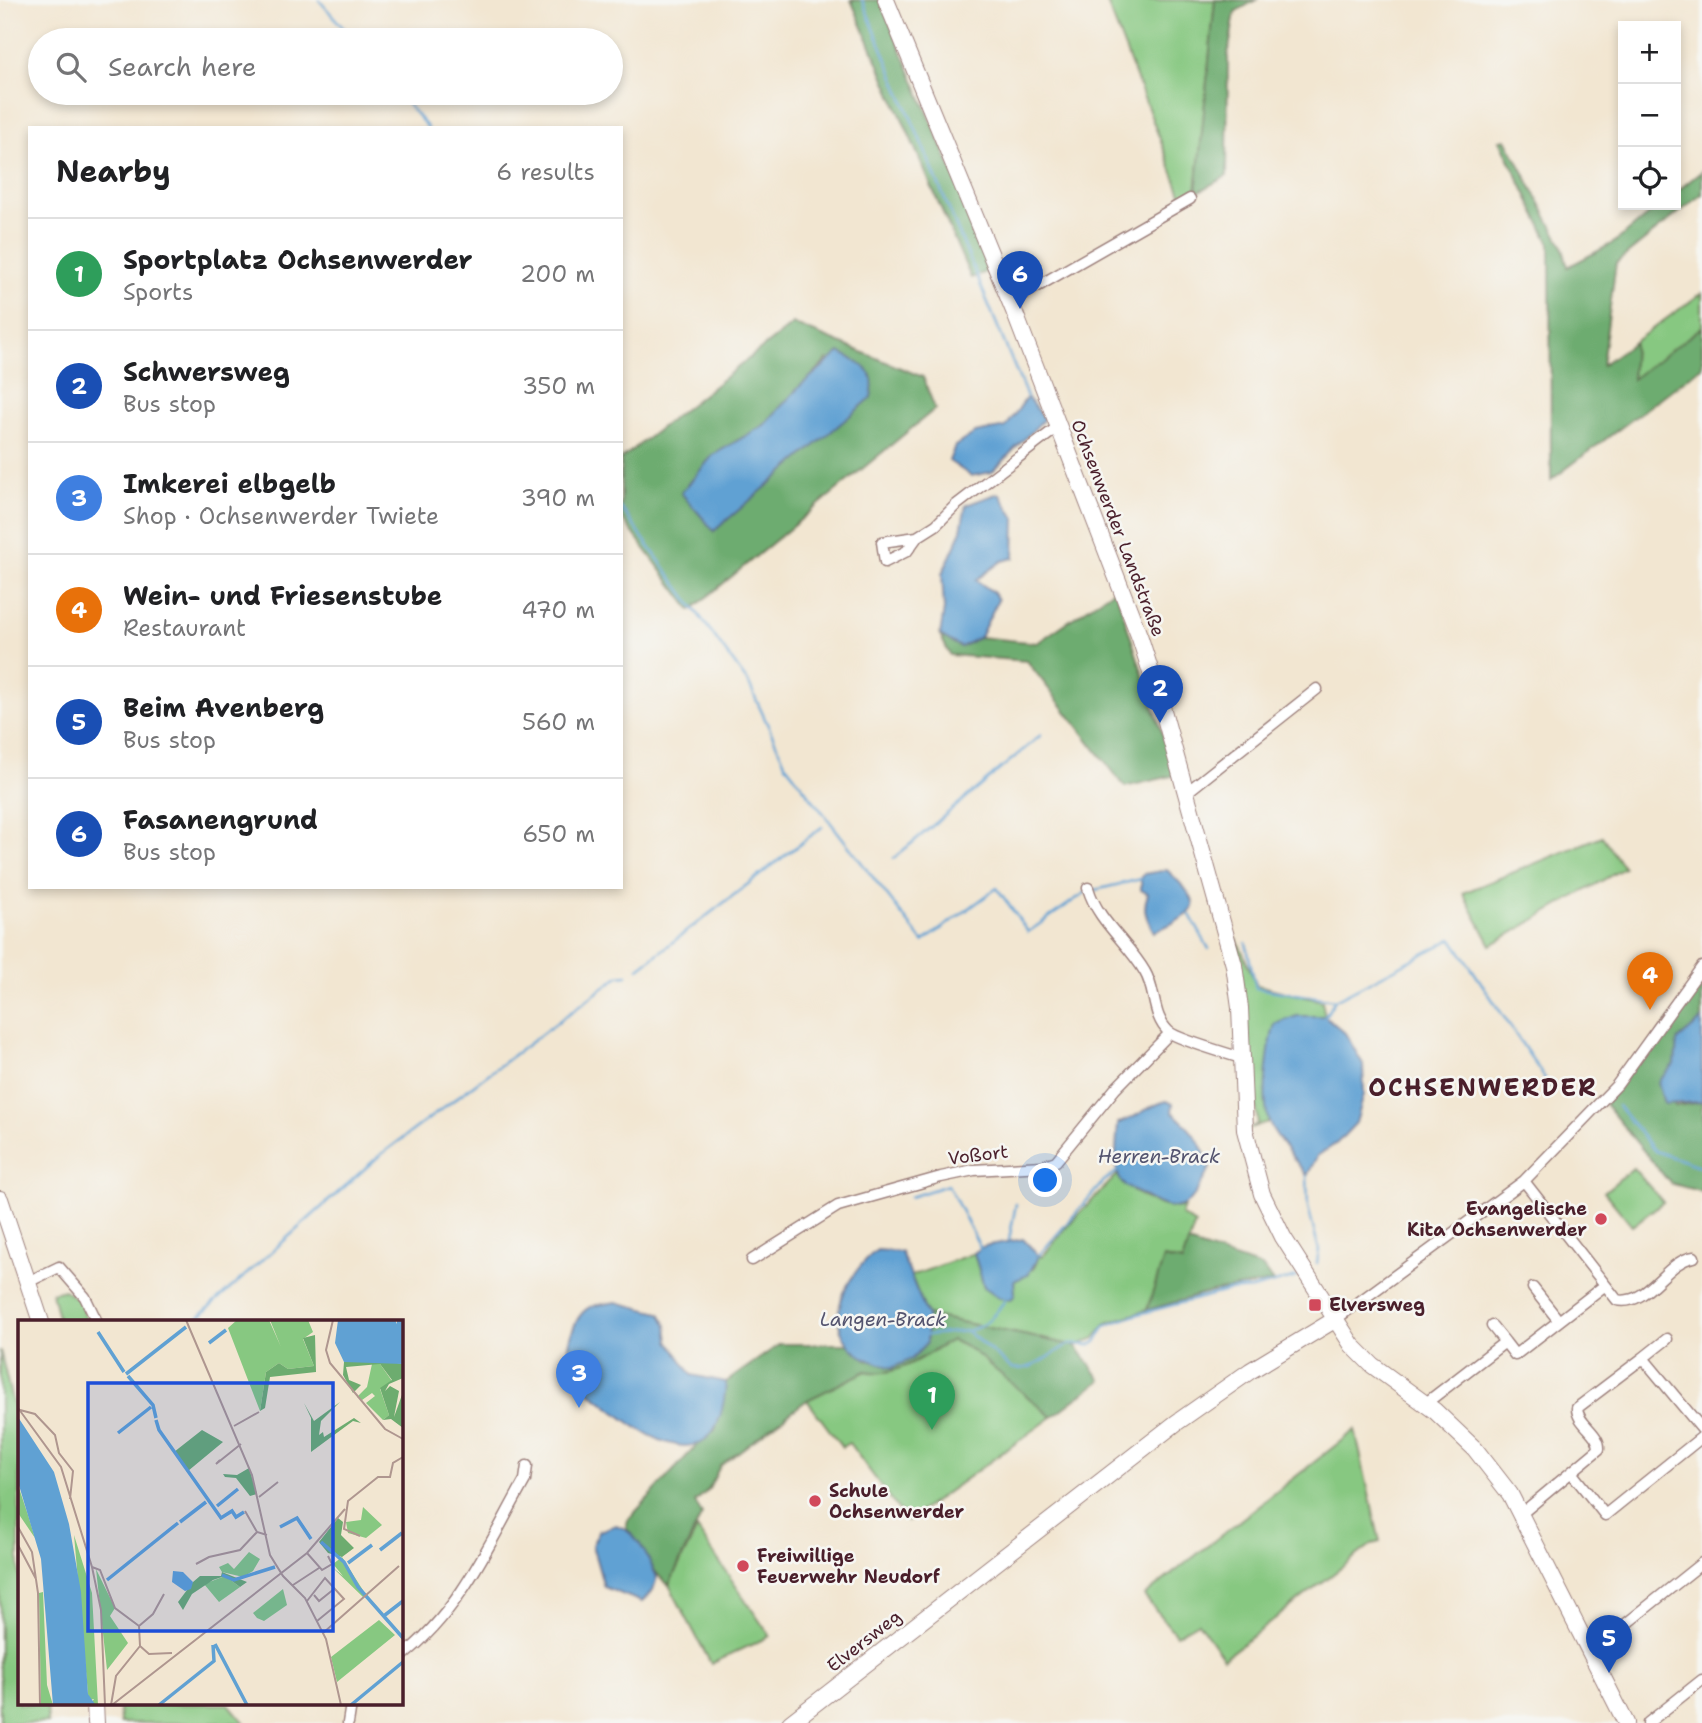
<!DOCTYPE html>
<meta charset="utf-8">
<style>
:root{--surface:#fff;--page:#f2f2f2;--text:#202124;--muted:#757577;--line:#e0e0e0;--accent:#d1495b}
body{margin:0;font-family:"Shantell Sans",sans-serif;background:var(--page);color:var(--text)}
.controls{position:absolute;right:21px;top:21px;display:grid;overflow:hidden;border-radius:0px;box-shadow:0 4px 10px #0003}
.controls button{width:63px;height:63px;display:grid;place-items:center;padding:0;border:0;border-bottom:2px solid var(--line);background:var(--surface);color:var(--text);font:35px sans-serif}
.you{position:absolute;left:1046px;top:1181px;width:24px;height:24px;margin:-18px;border:5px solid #fff;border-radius:50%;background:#1a73e8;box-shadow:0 0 0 10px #1a73e833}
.badge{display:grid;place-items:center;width:46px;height:46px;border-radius:50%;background:var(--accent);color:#fff;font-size:23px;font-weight:700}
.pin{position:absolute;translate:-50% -58px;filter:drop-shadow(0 2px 4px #0008)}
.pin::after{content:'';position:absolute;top:37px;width:24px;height:21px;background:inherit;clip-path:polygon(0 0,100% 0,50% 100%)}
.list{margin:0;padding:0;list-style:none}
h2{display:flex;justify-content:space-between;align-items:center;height:91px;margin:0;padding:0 28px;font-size:30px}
h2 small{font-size:23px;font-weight:400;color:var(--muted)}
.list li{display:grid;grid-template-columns:46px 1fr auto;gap:21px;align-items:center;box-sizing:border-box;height:112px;padding:0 28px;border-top:2px solid var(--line)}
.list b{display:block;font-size:26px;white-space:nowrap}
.list p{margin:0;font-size:23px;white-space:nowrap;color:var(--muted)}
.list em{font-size:23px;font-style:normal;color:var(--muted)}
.icon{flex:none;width:38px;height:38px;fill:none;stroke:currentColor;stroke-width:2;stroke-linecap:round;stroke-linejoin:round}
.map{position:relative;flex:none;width:1702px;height:1723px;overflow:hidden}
.search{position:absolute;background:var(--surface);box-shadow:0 4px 10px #0003;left:28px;top:28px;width:595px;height:77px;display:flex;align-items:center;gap:18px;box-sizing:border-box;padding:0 24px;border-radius:38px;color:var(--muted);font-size:26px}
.panel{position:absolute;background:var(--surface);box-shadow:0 4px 10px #0003;left:28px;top:126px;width:595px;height:763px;border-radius:0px}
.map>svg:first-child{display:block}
</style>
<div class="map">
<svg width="1702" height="1723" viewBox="0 0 1702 1723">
<rect width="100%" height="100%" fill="#f6f6f2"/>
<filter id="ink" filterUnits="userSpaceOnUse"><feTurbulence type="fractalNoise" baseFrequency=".0143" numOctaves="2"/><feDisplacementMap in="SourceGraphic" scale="14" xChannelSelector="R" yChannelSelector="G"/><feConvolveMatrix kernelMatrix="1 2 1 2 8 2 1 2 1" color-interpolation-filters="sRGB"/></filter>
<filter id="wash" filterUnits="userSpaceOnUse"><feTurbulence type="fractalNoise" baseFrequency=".00686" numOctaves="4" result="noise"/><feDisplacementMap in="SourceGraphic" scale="28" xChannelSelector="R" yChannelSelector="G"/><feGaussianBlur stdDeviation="1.57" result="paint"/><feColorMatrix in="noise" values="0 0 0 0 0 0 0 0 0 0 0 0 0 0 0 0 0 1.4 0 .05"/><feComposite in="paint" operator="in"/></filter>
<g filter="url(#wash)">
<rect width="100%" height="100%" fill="#f2e6d1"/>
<!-- green -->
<path fill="#87c881" stroke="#687456" stroke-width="2" d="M1106,0H1215L1196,193L1182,196Z
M1702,293V327L1632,380L1634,342Z
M1602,836L1624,868L1491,945L1463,893Z
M1236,938L1257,985L1322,1001L1325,1016H1297L1268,1099L1269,1122L1250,1128L1258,1124Z
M1633,1168L1663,1202L1632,1226L1604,1192Z
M1118,1174C1125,1191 1165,1212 1184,1207L1181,1215L1195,1224L1182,1262L1164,1259L1147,1310L1106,1323L1095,1338L1076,1346L927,1315L911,1276L974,1253L984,1287L1010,1300L1015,1295L1014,1281L1034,1268L1039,1256H1043L1069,1224Z
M64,1290L80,1301L87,1322H59L52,1293Z
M952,1340L972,1350L1052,1417L907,1521L849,1443L842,1447L807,1400L866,1371C896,1379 926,1354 952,1340Z
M0,1350L19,1430V1704H47L48,1723H0Z
M1355,1430L1380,1542L1372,1544L1224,1658L1198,1622L1176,1635L1144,1596Z
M697,1529L770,1636L711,1664L669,1585Z
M119,1704H229L245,1723H120Z"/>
<!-- forest -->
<path fill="#6dac6f" stroke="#5c664d" stroke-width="2" fill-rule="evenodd" d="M851,0H880L994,269L971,278Z
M1215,0H1256L1235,12L1228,55L1227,176L1196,193Z
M1506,139L1562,245L1568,267L1615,242L1660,205H1676V192L1702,171V194L1616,263L1602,365L1634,342L1632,379L1702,327V367L1551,480L1550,244L1500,140Z
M793,324L923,377L935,409L691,610L621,517V459ZM828,359L714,530L713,455L764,425Z
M1115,589L1176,775L1125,787L1027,661L950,655L940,635L961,647L980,637L1037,643Z
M1702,978V1020L1677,1041L1675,1106L1702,1102V1192L1670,1183L1605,1104Z
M1188,1243L1262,1267L1273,1282L1212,1292L1147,1310L1164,1258L1182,1262Z
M927,1315L1076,1346L1101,1380L1052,1417L972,1350L952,1340C926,1354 896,1379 866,1371L807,1400L720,1466L709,1489L695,1502L702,1514L669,1585C651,1573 641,1546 626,1528L628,1520L696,1446L715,1431L726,1382L780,1344H848L869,1361L927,1343Z"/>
<!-- water -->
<path fill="#60a1d3" stroke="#55607f" stroke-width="2" d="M840,352C862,366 878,368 871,398L714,531L681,493L713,455L764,425L800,386Z
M1027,397L1044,419L992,472L971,476L949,461L955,446L975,433L1006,427Z
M999,493L1015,518L1014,558L1002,561L976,580L994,593L998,600L980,637L961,647L940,635L944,609L942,574L960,535L966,505Z
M1167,870C1208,909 1199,911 1154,932C1146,918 1142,909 1148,894L1141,890V879L1144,874Z
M1297,1016H1325L1345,1033L1363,1064L1364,1095L1356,1123L1337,1143L1317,1156L1307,1176C1298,1163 1273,1134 1269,1122C1261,1100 1268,1046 1275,1024Z
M1702,1020V1102L1664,1104L1658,1082L1675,1063L1677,1041Z
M1167,1101L1173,1104L1172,1112C1192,1129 1202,1143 1210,1168C1192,1200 1186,1221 1146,1197C1139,1193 1127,1189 1122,1183C1112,1170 1117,1139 1118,1123C1136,1119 1148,1105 1167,1101Z
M1023,1239L1039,1256L1028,1275L1014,1281L1015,1295L1010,1300L1000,1298L984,1287L974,1253L984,1246Z
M877,1250L901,1252L927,1315V1343L912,1359L892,1368C876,1363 859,1358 849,1345C823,1314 852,1269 877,1250Z
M616,1302L660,1313L667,1325L669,1341L692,1375L726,1382C720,1476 661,1450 609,1407C597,1397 578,1385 571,1370C564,1354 572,1316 590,1307C598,1304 608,1304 616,1302Z
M616,1525C638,1532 648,1558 657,1577L653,1590L642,1602L604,1587L592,1545L599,1531Z"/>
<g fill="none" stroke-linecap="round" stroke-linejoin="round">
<!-- stream -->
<path stroke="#60a1d3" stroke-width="2.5" d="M319,0L354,40
M862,0L1027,397
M398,93L428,128
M621,508L749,684L786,765L923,942L997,888L1028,932L1086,892
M894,858L1041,735
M1091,891L1141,879
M1190,915L1209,949
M1246,943L1256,988L1335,1000L1325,1016
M639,968L822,827
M1335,1000L1452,939L1550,1086
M1618,1106L1655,1151L1702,1167
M1307,1176L1308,1207L1319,1250L1317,1263
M910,1197L948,1185L981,1249
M1009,1240L1016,1204
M1039,1255L1104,1181L1118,1171
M193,1322L379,1156L619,976L627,975
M967,1331C987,1326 994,1316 1005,1300
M927,1335L967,1331L1011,1368C1033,1373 1052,1353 1069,1344L1090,1345L1096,1342L1105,1326L1139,1314L1227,1291L1252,1289L1297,1277"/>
</g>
</g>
<g filter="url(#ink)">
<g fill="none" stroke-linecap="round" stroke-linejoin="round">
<defs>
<path id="street" d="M1010,302L1190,199
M917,537L882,542L885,562L907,551L917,537L936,525L955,506L1059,426
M1187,792L1317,689
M1088,888C1098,922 1127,941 1145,972C1156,990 1152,1017 1169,1032C1179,1040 1226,1053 1241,1058
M1524,1181L1617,1300C1648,1307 1665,1261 1694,1257
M752,1260L838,1206L941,1177L974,1170L1042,1166L1056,1161L1115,1089L1170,1033
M30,1281L59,1267L85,1297L97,1322
M1533,1288L1559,1321
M1336,1319L1524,1181L1617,1085L1702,967
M1492,1326L1505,1342
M1643,1358L1667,1339
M1426,1403L1505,1342L1515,1355L1604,1286
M1571,1472L1605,1515L1702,1437
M1521,1514L1599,1449C1600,1433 1577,1424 1577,1408L1643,1358L1702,1429
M1592,1651L1702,1563
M401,1657C460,1612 489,1544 525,1480L527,1466
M348,1723L351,1704
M1648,1723L1702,1680"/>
<path id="secondary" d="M886,0L1014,311L1140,638L1162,707L1234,965L1240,1008L1245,1130L1262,1194L1283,1237L1352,1345L1372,1365L1435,1411L1475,1449L1510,1494L1626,1723
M0,1199L41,1322
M95,1704L96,1723
M790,1723L1176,1423L1250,1371L1336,1319"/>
</defs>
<!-- street casing -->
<use href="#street" stroke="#9e827e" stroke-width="13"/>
<!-- secondary casing -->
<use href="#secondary" stroke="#9e827e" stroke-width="18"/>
<!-- street -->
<use href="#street" stroke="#fff" stroke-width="10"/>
<!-- secondary -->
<use href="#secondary" stroke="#fff" stroke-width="16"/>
</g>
</g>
<!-- markers -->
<g fill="#d1495b" stroke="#f6f6f2" stroke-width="2.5">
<circle cx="1601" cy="1219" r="7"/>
<rect x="1308" y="1298" width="14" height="14" rx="3.5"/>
<circle cx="815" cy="1501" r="7"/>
<circle cx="743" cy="1566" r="7"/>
</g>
<g text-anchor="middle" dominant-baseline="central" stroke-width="5" stroke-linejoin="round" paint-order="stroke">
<!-- street labels -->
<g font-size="18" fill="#4a1f2b" stroke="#f6f6f2">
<text transform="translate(1118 528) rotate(69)">Ochsenwerder Landstraße</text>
<text transform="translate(978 1155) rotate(-7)">Voßort</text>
<text transform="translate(864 1641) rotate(-38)">Elversweg</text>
</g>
<!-- poi labels -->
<g font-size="18" font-weight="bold" fill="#4a1f2b" stroke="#f6f6f2" text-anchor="start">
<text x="1587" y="1209" text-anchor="end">Evangelische<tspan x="1587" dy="21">Kita Ochsenwerder</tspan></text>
<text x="1329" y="1305">Elversweg</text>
<text x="829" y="1491">Schule<tspan x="829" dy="21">Ochsenwerder</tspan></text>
<text x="757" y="1556">Freiwillige<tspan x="757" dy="21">Feuerwehr Neudorf</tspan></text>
</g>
<!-- water labels -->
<g font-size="19" font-style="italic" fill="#53536e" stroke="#f6f6f2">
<text x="1159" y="1156">Herren-Brack</text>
<text x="883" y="1319">Langen-Brack</text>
</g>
<!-- district labels -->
<g font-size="24" font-weight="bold" letter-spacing="2" fill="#4a1f2b" stroke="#f6f6f2">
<text x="1483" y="1088">OCHSENWERDER</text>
</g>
</g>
<!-- overview -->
<g transform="translate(18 1320)">
<rect width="385" height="385" fill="#f2e6d1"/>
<path d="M219,0H251L263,27L252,0H290L295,12L285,19L296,46L270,49L261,43L248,52L242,91L210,8ZM354,44H362L374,61L362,69L371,95L365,100L348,83L357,76L354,73L344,80L339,77L349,67ZM0,165L10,195L17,218L0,193ZM345,187L364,205L348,218L330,213L328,202L343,200ZM56,215L74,273L80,385H72L76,379L71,380L70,374ZM231,232L242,239L235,251L225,257L204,252L201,247L210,243L216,249ZM324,237L348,275L345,277L313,246L325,256L315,244ZM78,249L97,288L92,296L110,323L89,350ZM207,256L222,267L201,282L186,264ZM265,269L269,285L246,301L239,298L235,293ZM25,272L29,365L35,385H23L21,273ZM361,300L377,315L319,362L313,337Z" fill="#87c881"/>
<path d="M297,15L298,52L252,57L247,88L242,91L248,52L261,43L270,49L296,46L285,18ZM361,40L385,44V58L371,64L367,71L372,66L381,71L376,97L385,72V108L373,99L365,100L371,95L362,68L374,60L362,44L328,47L331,60L343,65L335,73L325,55L326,42ZM322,82L303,101L301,115L305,112L306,117L336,98L343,103L335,101L293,132V98L286,83L296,101ZM184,110L205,122L170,151L156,132ZM231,148L239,174L232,176L218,158L207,157L205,154L219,155ZM320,198L325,202L323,215L336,228L324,237L310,233L301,222ZM204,252L229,262L222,267L207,256L195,260L174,274L165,290L160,282L175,262L182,256H203Z" fill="#6dac6f"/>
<path d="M320,0H377L379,4V0H385V44L326,42L317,23ZM0,97L36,152L51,204L63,272L70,374L77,384L72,385H35L23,239L0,162ZM155,251L165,252L175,262L173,269L167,271L154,262Z" fill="#60a1d3"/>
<path fill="none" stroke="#60a1d3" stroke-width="3.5" d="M80,12L106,52M191,23L208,10M108,54L168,7M110,56L135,85L138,98M138,100L141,110L203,198L214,191L218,197L226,192M100,113L133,87M199,186L220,169M162,202L188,182M262,207L279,198L293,219M303,222L326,242L340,267L385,318M362,230L384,213M330,243L354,225M204,255L216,260L257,247M89,260L160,203M367,295L385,281M197,324L229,385M141,385L196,341L195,325M333,385L385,342"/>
<path fill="none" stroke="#af968f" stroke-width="2" d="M168,0L234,155L252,235L265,256L287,278L308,319L323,385M315,0L308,30L312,43L367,109L385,119M0,88L43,147L74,247L83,290L87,385M2,90L17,94L37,115L41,133L55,151L52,179M216,106L241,92M202,140L198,144L223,124M241,177L260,162M227,191L239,212L249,215M0,207L14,232L20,273L22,385M342,216L326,209L330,181L360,157H372L375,143L385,137M0,225L18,259M289,233L304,250L314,244L310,236M178,244L191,237L222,230L239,212M74,247L82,250L97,288L121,306L122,326L98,356L93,385M275,265L301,248M296,275L301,281L316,269M289,281L307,258L326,279L299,301M121,306L135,294L146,274M305,313L381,246M122,326L131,334L154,333M94,385L289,233L327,189"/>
<path fill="#1d4ed8" fill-opacity="0.15" stroke="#1d4ed8" stroke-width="3.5" d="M70,63H315V311H70Z"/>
<rect width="385" height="385" fill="none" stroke="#4a1f2b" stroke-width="3.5"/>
</g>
</svg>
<div class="controls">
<button>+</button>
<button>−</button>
<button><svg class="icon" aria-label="locate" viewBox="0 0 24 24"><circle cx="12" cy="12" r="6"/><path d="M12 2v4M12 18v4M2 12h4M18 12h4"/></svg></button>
</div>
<div class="you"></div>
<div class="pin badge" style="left:932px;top:1430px;background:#2e9e5b">1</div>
<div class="pin badge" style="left:1160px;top:723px;background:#1a4fb4">2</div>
<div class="pin badge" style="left:579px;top:1408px;background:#3f7fe0">3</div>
<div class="pin badge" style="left:1650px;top:1010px;background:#e8710a">4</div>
<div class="pin badge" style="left:1609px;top:1673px;background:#1a4fb4">5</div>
<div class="pin badge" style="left:1020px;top:309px;background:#1a4fb4">6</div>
<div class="search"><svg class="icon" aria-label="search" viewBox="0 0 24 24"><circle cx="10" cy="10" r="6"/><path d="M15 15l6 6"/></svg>Search here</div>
<section class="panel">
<h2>Nearby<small>6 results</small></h2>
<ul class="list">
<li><span class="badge" style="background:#2e9e5b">1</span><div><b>Sportplatz Ochsenwerder</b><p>Sports</p></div><em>200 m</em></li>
<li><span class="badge" style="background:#1a4fb4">2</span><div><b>Schwersweg</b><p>Bus stop</p></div><em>350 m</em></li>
<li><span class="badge" style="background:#3f7fe0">3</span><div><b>Imkerei elbgelb</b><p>Shop · Ochsenwerder Twiete</p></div><em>390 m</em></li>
<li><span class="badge" style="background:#e8710a">4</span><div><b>Wein- und Friesenstube</b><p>Restaurant</p></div><em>470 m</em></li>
<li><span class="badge" style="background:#1a4fb4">5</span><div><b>Beim Avenberg</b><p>Bus stop</p></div><em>560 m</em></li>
<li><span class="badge" style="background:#1a4fb4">6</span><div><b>Fasanengrund</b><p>Bus stop</p></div><em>650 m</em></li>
</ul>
</section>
</div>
